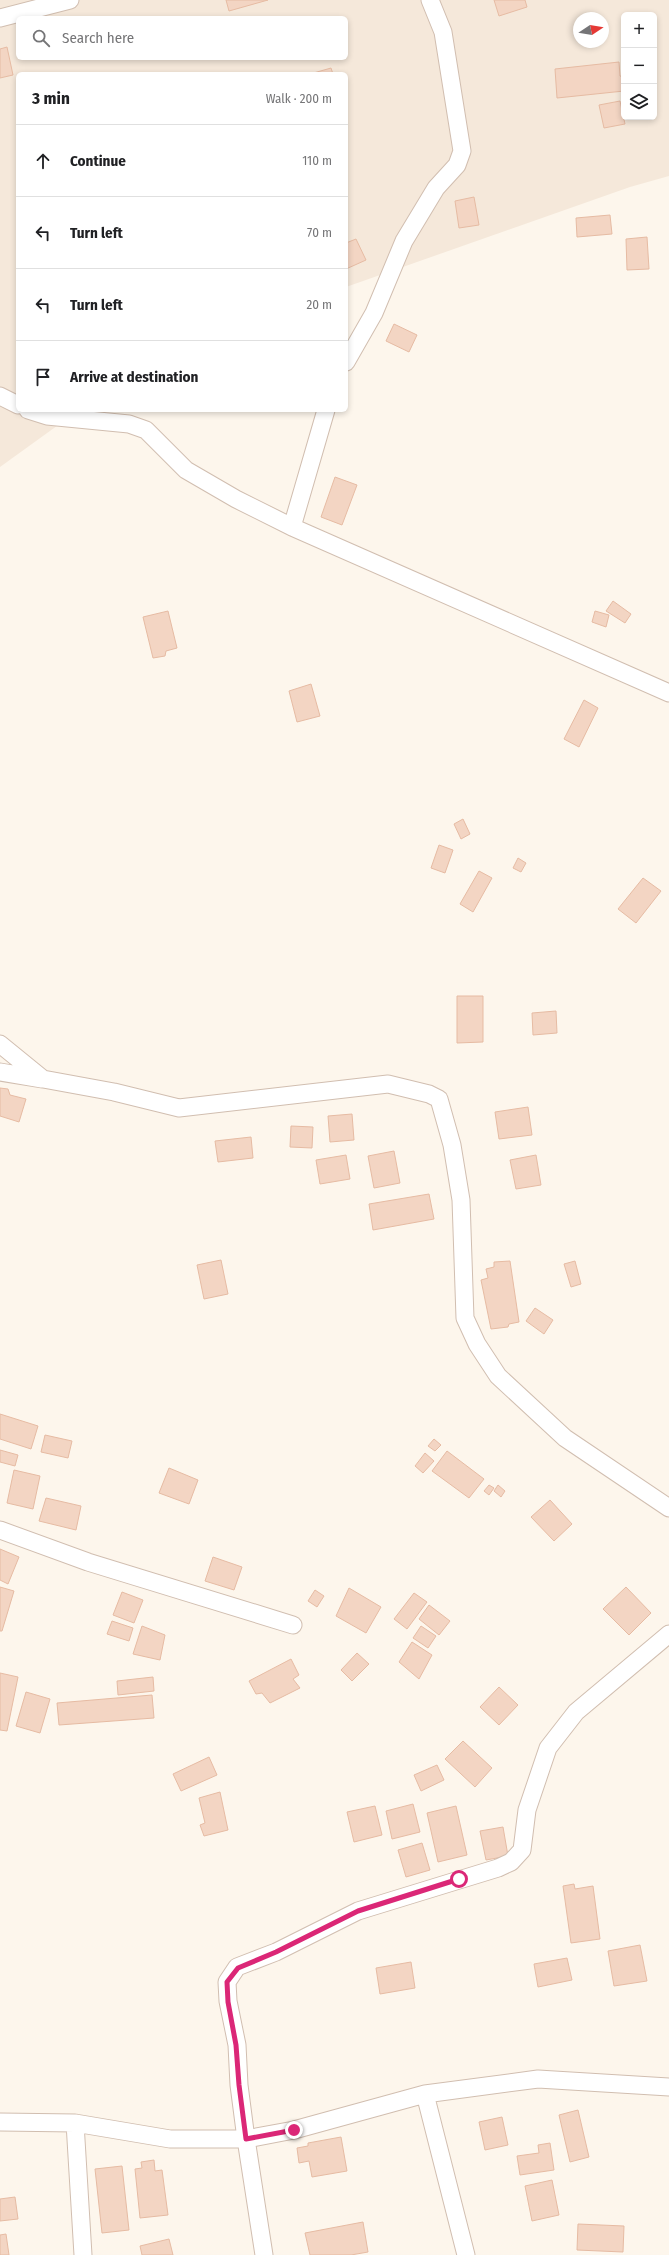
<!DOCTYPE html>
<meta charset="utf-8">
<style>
:root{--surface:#fff;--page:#f6f6f6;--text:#202124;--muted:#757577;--line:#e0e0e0}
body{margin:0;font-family:"Fira Sans Condensed",sans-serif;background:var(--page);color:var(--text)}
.controls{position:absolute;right:12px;top:12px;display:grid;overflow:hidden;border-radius:6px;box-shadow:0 2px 6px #0003}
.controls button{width:36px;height:36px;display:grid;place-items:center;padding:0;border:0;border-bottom:1px solid var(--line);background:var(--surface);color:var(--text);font:20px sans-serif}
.compass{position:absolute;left:573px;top:12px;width:36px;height:36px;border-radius:50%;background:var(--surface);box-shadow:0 2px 6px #0003;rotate:78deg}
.stop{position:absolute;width:12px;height:12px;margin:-9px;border:3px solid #db2777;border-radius:50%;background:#fff}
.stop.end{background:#db2777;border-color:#fff;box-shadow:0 1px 4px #0008}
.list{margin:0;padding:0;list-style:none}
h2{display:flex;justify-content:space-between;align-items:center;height:52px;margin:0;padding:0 16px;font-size:17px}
h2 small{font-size:13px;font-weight:400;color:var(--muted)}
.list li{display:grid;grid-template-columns:26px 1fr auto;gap:12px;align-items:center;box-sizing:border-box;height:72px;padding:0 16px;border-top:1px solid var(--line)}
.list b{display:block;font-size:15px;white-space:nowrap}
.list em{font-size:13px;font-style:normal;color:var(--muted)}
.icon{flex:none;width:22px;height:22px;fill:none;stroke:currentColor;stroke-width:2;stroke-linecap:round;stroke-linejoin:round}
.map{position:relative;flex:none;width:669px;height:2255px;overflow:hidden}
.search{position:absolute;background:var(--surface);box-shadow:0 2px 6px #0003;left:16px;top:16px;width:332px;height:44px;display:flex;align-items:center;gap:10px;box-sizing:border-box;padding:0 14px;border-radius:6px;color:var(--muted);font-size:15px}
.panel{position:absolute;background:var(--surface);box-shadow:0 2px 6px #0003;left:16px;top:72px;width:332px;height:340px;border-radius:6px}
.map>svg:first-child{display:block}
</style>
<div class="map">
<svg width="669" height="2255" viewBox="0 0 669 2255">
<rect width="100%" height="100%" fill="#fdf6ec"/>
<!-- residential -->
<path fill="#f5e8da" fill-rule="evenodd" d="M0,0H669V176L630,187L346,287V74H18V410H79L0,467ZM624,15H654V117H624ZM18,18H346V58H18ZM579,18H603V42H579Z"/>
<!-- building -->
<path fill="#f3d5c3" stroke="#e6bba3" d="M226,0H268L229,11Z
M494,0H525L527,7L499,16Z
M7,47L13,75L0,78V49Z
M619,62L620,76L624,77V91L557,98L555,69Z
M331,68L333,74H310Z
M620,101L625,124L604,128L599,105Z
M474,197L479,225L459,228L455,201Z
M610,215L612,234L577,237L576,218Z
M647,237L649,269L627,270L626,239Z
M356,239L366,260L346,269V243Z
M394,324L417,335L409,352L386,341Z
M335,477L357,485L342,525L321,517Z
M613,601L631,614L625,623L606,611Z
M168,611L177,648L166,651L165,656L153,658L143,617Z
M595,611L609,615L606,627L592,622Z
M311,684L320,716L297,722L289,691Z
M584,700L598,708L579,747L564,739Z
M463,819L470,834L461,839L454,824Z
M439,845L453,850L445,873L431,868Z
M518,858L526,863L521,872L513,868Z
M479,871L492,878L473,912L460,904Z
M643,878L661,891L636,923L618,909Z
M457,996H483V1042L457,1043Z
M556,1011L557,1033L533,1035L532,1013Z
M0,1088L8,1089L10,1095L26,1099L19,1122L0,1116Z
M528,1107L532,1135L499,1139L495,1112Z
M352,1114L354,1140L330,1142L328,1116Z
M291,1126L313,1127L312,1148L290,1147Z
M251,1137L253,1158L218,1162L215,1141Z
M394,1151L400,1183L374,1188L368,1156Z
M346,1155L350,1179L320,1184L316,1160Z
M536,1155L541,1185L516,1189L510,1160Z
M429,1194L434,1219L373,1230L369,1204Z
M221,1260L228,1294L204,1299L197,1265Z
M510,1261L519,1322L509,1324L508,1327L491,1329L481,1280L488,1278L486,1269L494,1267V1262Z
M575,1261L581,1284L571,1287L564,1264Z
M535,1308L553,1320L544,1334L526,1321Z
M0,1414L38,1426L31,1449L0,1439Z
M45,1435L72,1441L68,1458L41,1452Z
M434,1439L441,1445L435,1451L428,1446Z
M0,1450L18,1455L15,1466L0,1462Z
M447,1451L484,1479L469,1498L432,1471Z
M425,1453L434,1461L423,1473L415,1466Z
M169,1468L198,1480L189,1504L159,1493Z
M14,1470L40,1476L33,1509L7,1503Z
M489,1485L494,1488L489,1495L484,1491Z
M498,1485L505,1491L501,1497L494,1491Z
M46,1498L81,1506L76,1530L39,1521Z
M550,1500L572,1524L554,1541L531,1517Z
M0,1549L19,1557L8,1584L0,1580Z
M213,1557L242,1567L234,1590L205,1581Z
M0,1587L14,1591L2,1631H0Z
M626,1587L651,1613L629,1635L603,1609Z
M349,1588L381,1607L366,1633L336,1616Z
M315,1590L324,1596L317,1607L308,1601Z
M122,1592L143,1600L134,1623L113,1615Z
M414,1593L427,1602L407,1629L394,1619Z
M429,1605L450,1621L439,1635L419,1619Z
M112,1621L133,1628L129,1641L107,1634Z
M142,1626L165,1635L160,1660L133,1654Z
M421,1626L436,1636L428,1648L413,1638Z
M412,1642L432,1655L419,1679L399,1662Z
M357,1653L369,1664L352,1681L341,1670Z
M291,1659L299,1675L293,1679L300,1688L270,1703L262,1693L256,1694L249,1681Z
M0,1673L18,1677L7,1731L0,1730Z
M153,1677L154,1691L118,1695L117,1681Z
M499,1687L518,1705L499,1725L480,1707Z
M26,1692L50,1699L40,1733L16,1726Z
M152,1695L154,1718L59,1725L57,1703Z
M463,1741L492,1768L475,1787L445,1759Z
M209,1757L217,1775L181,1791L173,1774Z
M437,1765L444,1780L421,1791L414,1775Z
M220,1792L228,1830L204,1836L200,1825L205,1823L199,1798Z
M413,1804L420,1832L392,1839L386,1811Z
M375,1806L382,1835L354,1842L347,1812Z
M456,1806L467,1855L438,1862L427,1813Z
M503,1827L508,1856L486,1860L480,1831Z
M422,1843L430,1870L406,1877L398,1850Z
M574,1884L575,1889L593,1886L600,1939L571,1943L563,1886Z
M640,1945L647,1981L614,1986L608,1951Z
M567,1958L572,1980L538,1987L534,1964Z
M411,1962L415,1988L380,1994L376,1968Z
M578,2110L589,2157L570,2162L559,2115Z
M502,2117L508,2145L485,2150L479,2122Z
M341,2137L347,2171L312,2177L309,2161L299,2163L297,2148L308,2146V2143Z
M550,2143L554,2170L520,2175L517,2156L539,2153L538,2145Z
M154,2160L155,2171L162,2170L168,2215L140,2218L135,2169L142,2168L141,2162Z
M122,2166L129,2230L102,2233L95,2169Z
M552,2180L559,2215L532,2221L525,2186Z
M15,2197L18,2219L0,2221V2199Z
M363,2222L368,2252L351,2255H310L305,2233Z
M578,2224L624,2226L623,2252L577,2250Z
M6,2234L9,2255H0V2235Z
M169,2239L173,2255H142L140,2246Z"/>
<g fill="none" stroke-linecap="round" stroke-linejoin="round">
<defs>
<path id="minor" d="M0,18L70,0
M346,362L374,313L404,241L436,188L457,165L462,151L443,32L430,0
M0,396L18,405
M28,410L47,416L129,424L146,430L186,470L236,499L292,527L669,693
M292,527L326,410
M0,1044L43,1079L114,1092L179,1108L388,1084L429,1094L439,1099L452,1145L461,1200L465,1318L477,1344L498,1376L565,1438L669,1508
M0,1072L42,1079
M0,1530L88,1562L293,1625
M425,2094L466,2255
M0,2122L75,2123L170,2139H246L294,2130L425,2094L538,2079L669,2087
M75,2123L83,2255
M264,2255L246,2139L239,2085L237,2045L228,2001L227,1982L237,1967L276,1952L358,1911L498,1868L511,1862L522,1850L527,1810L548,1748L576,1712L669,1634"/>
</defs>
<!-- minor casing -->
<use href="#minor" stroke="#d1beb0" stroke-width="19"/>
<!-- minor -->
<use href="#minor" stroke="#fff" stroke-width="17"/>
</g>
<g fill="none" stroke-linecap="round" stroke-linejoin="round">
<!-- route -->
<path stroke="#db2777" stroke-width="5" d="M294,2130L246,2139L239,2085L236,2045L228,2002L227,1982L238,1968L276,1952L358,1911L459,1879"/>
</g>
</svg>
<div class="controls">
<button>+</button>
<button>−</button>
<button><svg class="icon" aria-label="layers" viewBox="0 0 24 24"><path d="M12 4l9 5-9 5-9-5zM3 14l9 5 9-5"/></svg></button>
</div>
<svg class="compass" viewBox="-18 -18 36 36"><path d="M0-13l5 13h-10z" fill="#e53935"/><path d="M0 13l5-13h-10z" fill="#757577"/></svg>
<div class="stop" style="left:459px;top:1879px"></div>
<div class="stop end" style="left:294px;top:2130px"></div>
<div class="search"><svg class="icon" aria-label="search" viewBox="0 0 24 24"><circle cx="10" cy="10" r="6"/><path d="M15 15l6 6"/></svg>Search here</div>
<section class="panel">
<h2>3 min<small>Walk · 200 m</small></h2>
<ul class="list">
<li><svg class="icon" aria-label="ahead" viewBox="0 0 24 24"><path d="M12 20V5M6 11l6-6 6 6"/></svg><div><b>Continue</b></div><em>110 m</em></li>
<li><svg class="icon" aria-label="left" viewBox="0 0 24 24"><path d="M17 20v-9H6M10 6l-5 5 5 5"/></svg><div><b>Turn left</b></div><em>70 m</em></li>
<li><svg class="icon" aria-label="left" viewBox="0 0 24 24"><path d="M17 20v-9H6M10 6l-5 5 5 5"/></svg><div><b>Turn left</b></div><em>20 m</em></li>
<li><svg class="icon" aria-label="arrive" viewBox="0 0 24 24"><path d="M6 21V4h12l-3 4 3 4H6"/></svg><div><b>Arrive at destination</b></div></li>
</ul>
</section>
</div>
